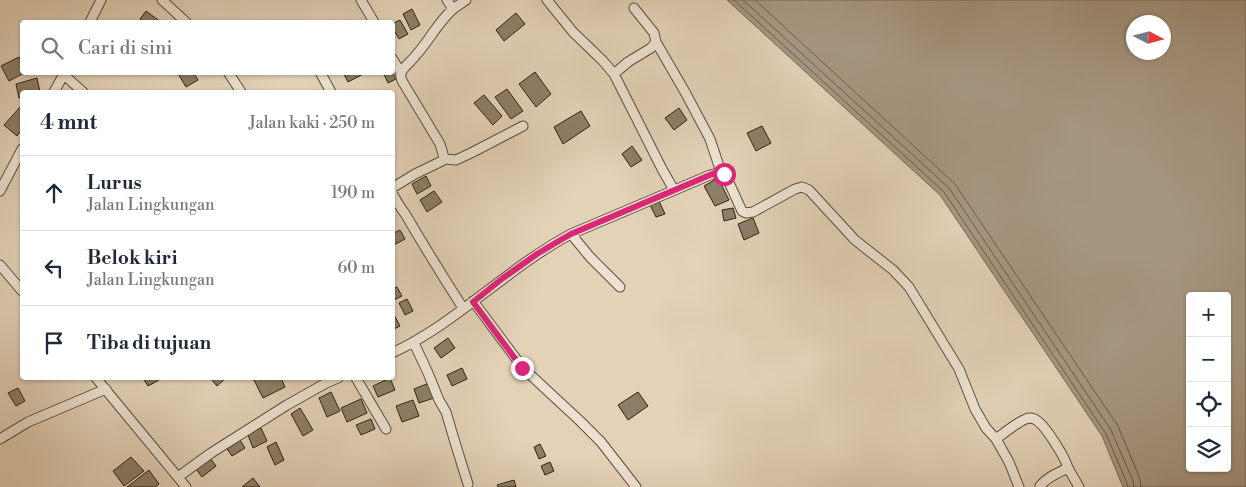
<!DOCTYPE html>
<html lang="id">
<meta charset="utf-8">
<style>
:root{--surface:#fff;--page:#f6f6f7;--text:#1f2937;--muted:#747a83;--line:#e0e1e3}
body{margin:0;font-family:"Libre Bodoni",serif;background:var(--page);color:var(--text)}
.controls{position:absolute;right:15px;bottom:15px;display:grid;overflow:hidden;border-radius:5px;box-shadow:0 1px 4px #0004}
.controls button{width:45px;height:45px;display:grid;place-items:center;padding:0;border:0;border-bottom:1px solid var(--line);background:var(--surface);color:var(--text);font:25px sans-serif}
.compass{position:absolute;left:1126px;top:15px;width:45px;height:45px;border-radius:50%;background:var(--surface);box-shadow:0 1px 4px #0004;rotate:96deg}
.stop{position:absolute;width:15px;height:15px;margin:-11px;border:4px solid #db2777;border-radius:50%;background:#fff}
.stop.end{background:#db2777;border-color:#fff;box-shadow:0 1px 5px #0008}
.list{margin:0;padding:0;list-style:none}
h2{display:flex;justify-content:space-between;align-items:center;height:65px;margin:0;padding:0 20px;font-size:21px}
h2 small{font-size:16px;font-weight:400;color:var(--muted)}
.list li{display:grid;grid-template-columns:32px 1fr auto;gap:15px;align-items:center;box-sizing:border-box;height:75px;padding:0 20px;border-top:1px solid var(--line)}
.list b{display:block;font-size:19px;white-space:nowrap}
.list p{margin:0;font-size:16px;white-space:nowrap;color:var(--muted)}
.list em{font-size:16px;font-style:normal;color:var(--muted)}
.icon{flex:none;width:28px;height:28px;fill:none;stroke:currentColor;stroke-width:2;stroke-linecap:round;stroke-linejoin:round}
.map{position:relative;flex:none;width:1246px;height:487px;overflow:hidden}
.search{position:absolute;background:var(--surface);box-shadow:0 1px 4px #0004;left:20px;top:20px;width:375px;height:55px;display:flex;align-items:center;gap:12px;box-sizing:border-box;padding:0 18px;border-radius:5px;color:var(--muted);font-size:19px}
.panel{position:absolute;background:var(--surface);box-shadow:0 1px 4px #0004;left:20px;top:90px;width:375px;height:290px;border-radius:5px}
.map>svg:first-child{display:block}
</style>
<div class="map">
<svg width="1246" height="487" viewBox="0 0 1246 487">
<rect width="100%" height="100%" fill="#e3d2b8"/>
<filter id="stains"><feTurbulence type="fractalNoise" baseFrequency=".004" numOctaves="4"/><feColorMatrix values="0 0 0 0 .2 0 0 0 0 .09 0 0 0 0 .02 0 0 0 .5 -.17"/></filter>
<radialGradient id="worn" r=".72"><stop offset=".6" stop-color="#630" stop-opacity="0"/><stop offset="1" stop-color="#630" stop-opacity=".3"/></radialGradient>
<!-- water -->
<path fill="#a69680" stroke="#766854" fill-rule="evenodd" d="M727,0H1246V487H1123L1102,436L940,195ZM1134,22H1164V52H1134ZM1190,296H1227V468H1190Z"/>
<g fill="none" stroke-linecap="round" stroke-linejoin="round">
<!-- shore -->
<path stroke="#6a5c49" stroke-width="1" d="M734,0L944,192L1106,434L1127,483L1128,487
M743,0L949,188L1111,430L1133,481L1134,487
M755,0L955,184L1118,426L1140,479L1141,487"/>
</g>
<!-- building -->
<path fill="#8d7e68" stroke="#2f2212" d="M412,9L420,25L411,30L403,14Z
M146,11L161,22H145L140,19Z
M516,13L525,24L504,41L496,30Z
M400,20L408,34L399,39L392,27V24Z
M19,57L22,64V72H26L9,81L1,66Z
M177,72H193L198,80L186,87Z
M343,72H367L348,82Z
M383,72H392L396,79L388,83Z
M535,72L551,94L536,107L519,84Z
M37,78L40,92H22V97L19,98L16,84Z
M507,89L523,111L511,119L495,97Z
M484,95L502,116L493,125L474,103Z
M21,106L22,108V129L17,136L4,125Z
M679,108L687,120L674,130L665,118Z
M581,111L590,126L563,144L554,127Z
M762,126L771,143L756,151L747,133Z
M632,146L642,160L631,167L622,154Z
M426,176L431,186L417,194L412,184Z
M718,178L729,200L715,206L704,186Z
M434,191L442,202L427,212L420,200Z
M659,201L665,214L656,217L650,205Z
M733,208L736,218L724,221L722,210Z
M753,218L759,233L744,240L738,224Z
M400,230L405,239L392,246V234Z
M397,287L402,296L392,301V289Z
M407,299L413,311L405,315L399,303Z
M393,313L400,326L392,330V313Z
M448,338L455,348L441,358L434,348Z
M462,368L467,379L452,386L447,375Z
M143,378H158L159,380L148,386Z
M210,378H226L217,386Z
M253,378H281L285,387L263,398Z
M390,378L395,390L378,397L373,386Z
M429,383L434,398L419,403L414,389Z
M18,388L25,401L16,406L8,393Z
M331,392L340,411L327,417L319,398Z
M638,392L648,406L628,420L618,405Z
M361,399L367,413L347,422L341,408Z
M413,400L419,416L402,422L396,406Z
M300,408L313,430L303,436L291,414Z
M371,419L375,429L361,435L356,425Z
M261,428L267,441L253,448L248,435Z
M240,440L245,448L232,456L227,449Z
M276,442L284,460L275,465L267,447Z
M540,444L546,456L539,459L534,447Z
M131,457L144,471L124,486L113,471Z
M210,458L216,466L202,477L196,469Z
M550,462L554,471L545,475L541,466Z
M149,470L159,484L155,487H127Z
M253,478L260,487H242Z
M514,480L516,487H498L497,485Z"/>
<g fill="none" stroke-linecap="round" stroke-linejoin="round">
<defs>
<path id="street" d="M162,0L186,22
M361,0L374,22
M447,0L453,9
M547,0L573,32L603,61L614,74
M634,8L654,33L656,42L651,48L628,62L614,74L662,169L674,190
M90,22L101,0
M656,42L685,92L710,139L721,172L726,176L742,211L746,213L753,212L795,189L802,187L809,190L855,240L893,270L909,287L959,369L975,409L986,428L996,439L1009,462L1019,487
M392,58L401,73
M228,72L241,92
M320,72L331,92
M64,75L83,92
M54,92L65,72
M444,159L443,154L440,144L404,84C402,81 400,77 401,73C403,67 412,61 416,55C429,41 438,22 453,9C457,6 462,3 466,0
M392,188L415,174L442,161L444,159L456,160L471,153L523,126
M0,191L22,149
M392,192C396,203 405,212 410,222C427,251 445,280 463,308
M571,234L590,257L620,287
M0,265L22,291
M473,301L523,368L580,421L601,442L636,487
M414,343L428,373L439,400L446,412L457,449L468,484
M392,353C457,323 507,268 571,234L710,175L721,172
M96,378L186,487
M356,378L386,429
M0,439L28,422L106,389
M996,439C1003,434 1021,419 1029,418C1031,418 1034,418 1036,420C1045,425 1065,457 1068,468C1058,473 1047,477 1040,486
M1068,468L1079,487
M178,477L211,453L287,405L326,383L338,378"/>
</defs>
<!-- street casing -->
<use href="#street" stroke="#5c4e3c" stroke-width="11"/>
<!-- street -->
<use href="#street" stroke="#ede2d1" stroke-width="9"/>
</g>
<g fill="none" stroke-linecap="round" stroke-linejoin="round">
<!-- route -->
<path stroke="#db2777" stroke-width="6" d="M522,368L473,302L503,278L537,254L557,242L571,234L710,175C715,173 719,171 724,174"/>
</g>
<rect width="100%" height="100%" filter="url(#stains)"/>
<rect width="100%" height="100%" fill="url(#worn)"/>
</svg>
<div class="controls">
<button>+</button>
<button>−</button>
<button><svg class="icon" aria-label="locate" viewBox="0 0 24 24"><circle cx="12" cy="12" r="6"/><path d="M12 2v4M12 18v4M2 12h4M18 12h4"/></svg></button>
<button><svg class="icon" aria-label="layers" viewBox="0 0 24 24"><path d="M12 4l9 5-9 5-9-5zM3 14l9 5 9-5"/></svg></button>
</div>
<svg class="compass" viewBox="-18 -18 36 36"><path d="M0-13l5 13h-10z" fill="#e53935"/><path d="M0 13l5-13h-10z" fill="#747a83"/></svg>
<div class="stop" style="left:724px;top:174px"></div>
<div class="stop end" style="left:522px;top:368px"></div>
<div class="search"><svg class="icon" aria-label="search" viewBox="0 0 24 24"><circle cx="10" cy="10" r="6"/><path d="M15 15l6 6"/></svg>Cari di sini</div>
<section class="panel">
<h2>4 mnt<small>Jalan kaki · 250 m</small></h2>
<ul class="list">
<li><svg class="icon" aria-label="ahead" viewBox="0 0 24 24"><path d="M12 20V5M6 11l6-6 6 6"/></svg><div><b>Lurus</b><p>Jalan Lingkungan</p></div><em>190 m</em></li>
<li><svg class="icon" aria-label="left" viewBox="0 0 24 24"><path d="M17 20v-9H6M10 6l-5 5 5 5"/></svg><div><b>Belok kiri</b><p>Jalan Lingkungan</p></div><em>60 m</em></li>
<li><svg class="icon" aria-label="arrive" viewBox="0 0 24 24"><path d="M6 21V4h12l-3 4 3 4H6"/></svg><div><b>Tiba di tujuan</b></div></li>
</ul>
</section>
</div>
